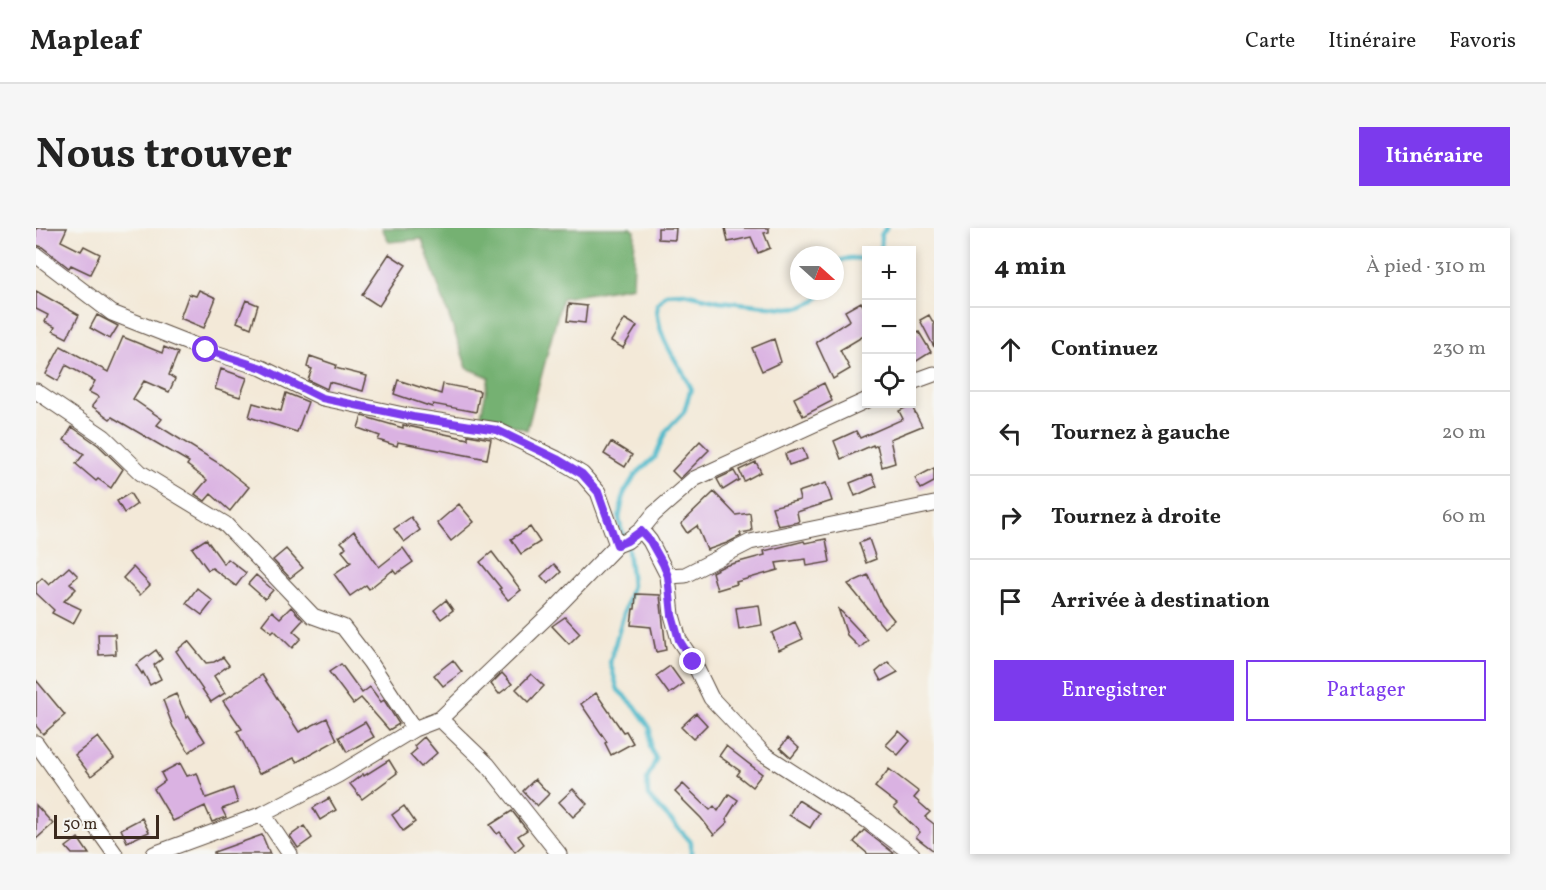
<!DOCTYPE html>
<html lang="fr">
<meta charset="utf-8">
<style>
:root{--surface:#fff;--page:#f6f6f6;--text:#222;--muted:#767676;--line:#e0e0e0;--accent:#7c3aed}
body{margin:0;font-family:Vollkorn,serif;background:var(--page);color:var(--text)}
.controls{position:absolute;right:18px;top:18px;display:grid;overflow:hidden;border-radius:0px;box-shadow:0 3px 9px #0003}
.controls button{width:54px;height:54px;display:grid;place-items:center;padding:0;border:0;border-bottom:2px solid var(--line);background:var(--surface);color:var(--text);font:30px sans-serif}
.compass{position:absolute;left:754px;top:18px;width:54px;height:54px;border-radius:50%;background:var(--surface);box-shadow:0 3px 9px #0003;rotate:111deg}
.scale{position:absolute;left:18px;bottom:15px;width:105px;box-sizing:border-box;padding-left:6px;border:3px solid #3b2a1e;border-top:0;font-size:16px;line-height:21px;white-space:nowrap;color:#3b2a1e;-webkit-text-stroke:4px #f6f6f2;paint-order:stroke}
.stop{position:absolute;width:18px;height:18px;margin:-14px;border:4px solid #7c3aed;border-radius:50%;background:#fff}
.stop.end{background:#7c3aed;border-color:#fff;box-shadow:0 2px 6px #0008}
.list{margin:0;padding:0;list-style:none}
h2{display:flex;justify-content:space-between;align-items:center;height:78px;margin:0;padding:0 24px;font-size:26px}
h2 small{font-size:20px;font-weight:400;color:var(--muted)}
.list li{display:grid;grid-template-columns:39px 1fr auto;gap:18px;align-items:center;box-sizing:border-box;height:84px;padding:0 24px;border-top:2px solid var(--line)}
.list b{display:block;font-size:22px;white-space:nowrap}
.list em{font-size:20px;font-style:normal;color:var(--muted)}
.actions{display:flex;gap:12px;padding:18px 24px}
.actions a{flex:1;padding:14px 0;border:2px solid var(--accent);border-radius:0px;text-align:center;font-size:21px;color:var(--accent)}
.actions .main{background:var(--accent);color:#fff}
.icon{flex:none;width:33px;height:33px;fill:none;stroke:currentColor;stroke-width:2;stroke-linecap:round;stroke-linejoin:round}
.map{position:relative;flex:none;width:898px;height:626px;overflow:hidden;border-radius:0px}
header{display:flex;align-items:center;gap:36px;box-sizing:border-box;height:84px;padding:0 30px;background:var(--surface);border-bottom:2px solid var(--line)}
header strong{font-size:28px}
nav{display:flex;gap:33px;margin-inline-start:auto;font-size:21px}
.intro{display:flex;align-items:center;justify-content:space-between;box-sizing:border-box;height:144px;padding:0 36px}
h1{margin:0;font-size:42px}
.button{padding:15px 27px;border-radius:0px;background:var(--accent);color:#fff;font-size:21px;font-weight:700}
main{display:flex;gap:36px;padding:0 36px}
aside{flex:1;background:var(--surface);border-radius:0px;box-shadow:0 3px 9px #0003}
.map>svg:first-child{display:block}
</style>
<header>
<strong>Mapleaf</strong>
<nav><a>Carte</a><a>Itinéraire</a><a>Favoris</a></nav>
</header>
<div class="intro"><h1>Nous trouver</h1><a class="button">Itinéraire</a></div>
<main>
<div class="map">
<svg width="898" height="626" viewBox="0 0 898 626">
<rect width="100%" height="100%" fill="#f6f6f2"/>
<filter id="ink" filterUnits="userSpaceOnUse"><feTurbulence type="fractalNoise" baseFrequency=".0167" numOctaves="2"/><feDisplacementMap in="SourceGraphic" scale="12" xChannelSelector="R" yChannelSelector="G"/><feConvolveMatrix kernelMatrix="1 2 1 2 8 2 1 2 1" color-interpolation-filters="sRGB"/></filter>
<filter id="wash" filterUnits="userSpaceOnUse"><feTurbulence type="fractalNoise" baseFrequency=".008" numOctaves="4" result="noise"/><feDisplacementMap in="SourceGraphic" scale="24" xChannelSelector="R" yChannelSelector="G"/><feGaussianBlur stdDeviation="1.35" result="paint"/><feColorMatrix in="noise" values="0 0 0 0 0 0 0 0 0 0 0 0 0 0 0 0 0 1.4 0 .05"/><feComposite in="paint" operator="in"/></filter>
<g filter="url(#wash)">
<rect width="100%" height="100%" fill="#f3e9d8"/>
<!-- forest -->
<path fill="#74b172" stroke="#586e48" stroke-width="1.5" d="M346,0H595L599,3L597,58L526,70L491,202L445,187L453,149L431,140L386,11L353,14Z"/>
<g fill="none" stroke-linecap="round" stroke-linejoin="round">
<!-- stream -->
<path stroke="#4eb9ca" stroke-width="4.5" d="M845,22V7L850,0
M799,34L814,30L831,31
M655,626V614L612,568L611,551L620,531L614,519V500L599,478L582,462L574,434L596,357L591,313L585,301L583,290L588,265L599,247L619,229L630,203L648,184L655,160C640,128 622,115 621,76L630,66L648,65L683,73L751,80L765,79L778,74L789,63"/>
</g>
<g id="blocks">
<!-- building -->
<path fill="#dab2e2" d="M0,0H31L25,13L45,23L48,18L64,26L54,46L35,37L33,40L6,19L0,17Z
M622,0H640L639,12L622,11Z
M689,0H733V4L728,5L734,20L722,25L715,9L692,14Z
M353,26L370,37L343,78L326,67Z
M163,62L180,70L168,100L144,90L153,66L160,68Z
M0,63L43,87L31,110L17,103L19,99L9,94L12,87L0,81Z
M210,72L222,77L215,100L201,94Z
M825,74L831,84V106L804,122L814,141L797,151L780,114L814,92L809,83Z
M533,76L551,78L549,95L531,93Z
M61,87L82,98L74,111L54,100Z
M893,87L898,96V119L884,92Z
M589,91L601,98L587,120L575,113Z
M883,104L895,124L876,136V108Z
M87,109L126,125L128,119L142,125L133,147L139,151L133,164L108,153L97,171L126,191L121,197L184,236L213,259L194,283L175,266L169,273L159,266L171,252L151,237L153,234L76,189L74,191L56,178L63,169L53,164L59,153L30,137L22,153L10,146L25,118L72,144Z
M738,111L745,134L726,143L716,120Z
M274,128L300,137L299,140L331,148L327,163L293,154L291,161L272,152L276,141L271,139Z
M185,141L211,150L204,169L179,161Z
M362,152L405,166L407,156L444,163L440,184L397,176L396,179L358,166Z
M788,155L796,173L767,188L758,170Z
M250,165L272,174L261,204L213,189L217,175L245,183Z
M875,177L886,198L854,211L859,235L846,239L841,217L838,219L837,217L805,231L798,213L820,203L824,210L867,191L863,183Z
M326,188L367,200V197L432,211V207L455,211L451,231L362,214L361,218L342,212L344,208L322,200Z
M36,199L62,217L87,241L75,260L62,251L60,253L40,236L48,226L28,212Z
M664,213L673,222L644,251L636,243Z
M575,214L596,227L589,239L568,226Z
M767,220L771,231L753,237L749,226Z
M720,234L725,244L708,253L703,242Z
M898,240V254L885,261L879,250Z
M698,243L703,252L687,262L681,251Z
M836,246L841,258L819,268L814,255Z
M790,255L796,273L761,284L763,294L742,298L736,279L764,272L762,264Z
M678,264L700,287L714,285L716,303L704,305L705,308L691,315L671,322L661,298L651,305L645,296Z
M94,265L101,276L88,285L81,273Z
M423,276L438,294L415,313L401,295Z
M375,289L384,302L368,314L358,301Z
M494,299L504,314L485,326L475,311Z
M318,303L343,339L367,320L377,334L360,346L357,342L333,361L330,357L314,368L298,346L315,334L306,323L310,319L305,314Z
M170,311L188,336L192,331L210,345L200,358L176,340L172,342L156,320Z
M790,311L794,334L771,338L770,331L740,335L742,342L700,354L701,356L681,362L676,344L688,338L729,327L728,323L768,313L769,315Z
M833,311L840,331L830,335L823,315Z
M250,321L267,340L254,350L237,332Z
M456,324L485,362L472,372L463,361L465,360L444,334Z
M518,336L525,344L512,356L505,348Z
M33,339L42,348L34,355L40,361L28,373L45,381L37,396L16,385L18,382L0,365V356L6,350L13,357Z
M97,339L114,357L104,367L87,350Z
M220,347L237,362L229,371L212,356Z
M832,347L846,377L858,392L848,400L812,356Z
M161,360L177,373L166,387L150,375Z
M600,366L624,367L630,422L620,424L615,399L595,397L597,381H599Z
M410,372L417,382L405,391L398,382Z
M723,377L726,397L703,401L700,380Z
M255,379L267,392L257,403L265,410L256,420L238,402L236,404L226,396L236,383L244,390Z
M802,380L832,412L824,420L811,407Z
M529,389L544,405L533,416L516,398Z
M759,394L767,411L743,422L736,405Z
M62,406H79L80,426L63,427Z
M152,413L170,435L178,434L187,429L193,437L178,448L189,465L175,474L140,423Z
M120,422L126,431L118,437L125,451L114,457L107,444L106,446L100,437Z
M417,432L426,444L407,458L398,447Z
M852,434L862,444L845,453L840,444Z
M305,436L326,465L334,459L345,474L348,472L363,496L353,502L325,470L317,476L293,444Z
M634,438L647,456L633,466L620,448Z
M466,445L476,456L463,466L455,456Z
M495,446L508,458L493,474L480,461Z
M226,447L263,504L291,490L301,512L261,534L258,530L223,546L201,503L206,501L187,473Z
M0,452L29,487L7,506L0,498Z
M560,465L587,504L590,503L597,515L575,527L569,515L571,514L545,476Z
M140,466L151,490L153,488L169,513L153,524L137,499L127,472Z
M660,485L671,497L657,511L645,499Z
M329,494L338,509L311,524L303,509Z
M863,503L874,513L862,527L850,517Z
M62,509L78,530L55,548L39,527Z
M388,509L401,525L385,539L374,527L381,521L378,518Z
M752,510L763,520L755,530L744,520Z
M690,518L726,546L716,559L701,547L704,543L683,528Z
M353,532L361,545L326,571L314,556L327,546L328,548Z
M144,535L151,548L161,545L170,570L197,560L202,575L186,581L190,589L176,594L169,578L137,593L118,561L129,553L125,545Z
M853,541L883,564L878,570L894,584L889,589L898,596V623L880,609L884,604L858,579L861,576L839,559Z
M499,551L513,566L501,578L487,563Z
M647,556L674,582L678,578L682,583L693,566L702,572L690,591L692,594L678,607L665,590L639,564Z
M537,561L551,576L537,589L523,574Z
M293,570L300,582L284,592L277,580Z
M762,572L783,585L774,600L753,587Z
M0,577L17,596L0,611Z
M368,578L379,594L367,603L356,587Z
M476,583L491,602L482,608L488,616L479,624L464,604L461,606L454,597Z
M106,590L113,604L91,614L85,601Z
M268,598L276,610L262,620L254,608Z
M828,602L859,626H860H832L818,614Z
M226,607L234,626H178V624Z
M42,610L53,626H36L30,619Z"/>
</g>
</g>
<g filter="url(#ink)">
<use href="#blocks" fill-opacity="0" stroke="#57473a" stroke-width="1.5"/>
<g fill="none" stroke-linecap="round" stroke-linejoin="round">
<defs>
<path id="minor" d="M0,27L76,85L170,122L226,140L287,170L377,189L461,202L521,231L546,246L562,264L581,317
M876,154L898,146
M0,163L68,209L105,245L189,296L277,388L307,399L334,434L378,501
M605,302L614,313L632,348L636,387L643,412L657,433L675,470L728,526L832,593L876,626
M632,348L649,347L714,314L898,276
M404,491L452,537L523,626
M0,515L79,626
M227,586L254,626
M118,626L227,586L302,547L378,501L404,491L515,385L581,317L591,313L605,302L618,286L658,251L831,172"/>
</defs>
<!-- minor casing -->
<use href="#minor" stroke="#57473a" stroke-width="17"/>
<!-- minor -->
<use href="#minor" stroke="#fff" stroke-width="15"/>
</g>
</g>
<g fill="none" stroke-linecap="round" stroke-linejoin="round" filter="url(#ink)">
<!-- route -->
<path stroke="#7c3aed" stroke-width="8" d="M170,122L226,140L286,170L377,189L461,202L521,231L546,246L562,264L581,317L591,313L605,303L614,313L627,336L632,348L636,387L643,412L657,434"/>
</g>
</svg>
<div class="controls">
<button>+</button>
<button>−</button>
<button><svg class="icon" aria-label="locate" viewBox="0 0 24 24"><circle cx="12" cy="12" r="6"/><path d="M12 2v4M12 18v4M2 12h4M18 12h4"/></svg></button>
</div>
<svg class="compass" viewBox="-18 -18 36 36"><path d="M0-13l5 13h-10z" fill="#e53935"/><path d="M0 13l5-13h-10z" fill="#767676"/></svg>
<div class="scale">50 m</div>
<div class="stop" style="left:170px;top:122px"></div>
<div class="stop end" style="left:657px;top:434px"></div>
</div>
<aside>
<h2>4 min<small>À pied · 310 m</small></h2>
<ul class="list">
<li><svg class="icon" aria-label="ahead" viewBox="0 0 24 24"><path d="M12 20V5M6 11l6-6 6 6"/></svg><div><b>Continuez</b></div><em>230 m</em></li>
<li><svg class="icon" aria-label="left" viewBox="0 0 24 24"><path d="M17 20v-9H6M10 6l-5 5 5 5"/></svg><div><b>Tournez à gauche</b></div><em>20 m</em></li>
<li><svg class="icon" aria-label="right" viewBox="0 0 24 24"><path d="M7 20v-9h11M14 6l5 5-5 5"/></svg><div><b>Tournez à droite</b></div><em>60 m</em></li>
<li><svg class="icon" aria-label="arrive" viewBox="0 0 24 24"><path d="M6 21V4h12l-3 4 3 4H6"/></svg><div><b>Arrivée à destination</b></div></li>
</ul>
<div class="actions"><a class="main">Enregistrer</a><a>Partager</a></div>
</aside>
</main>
